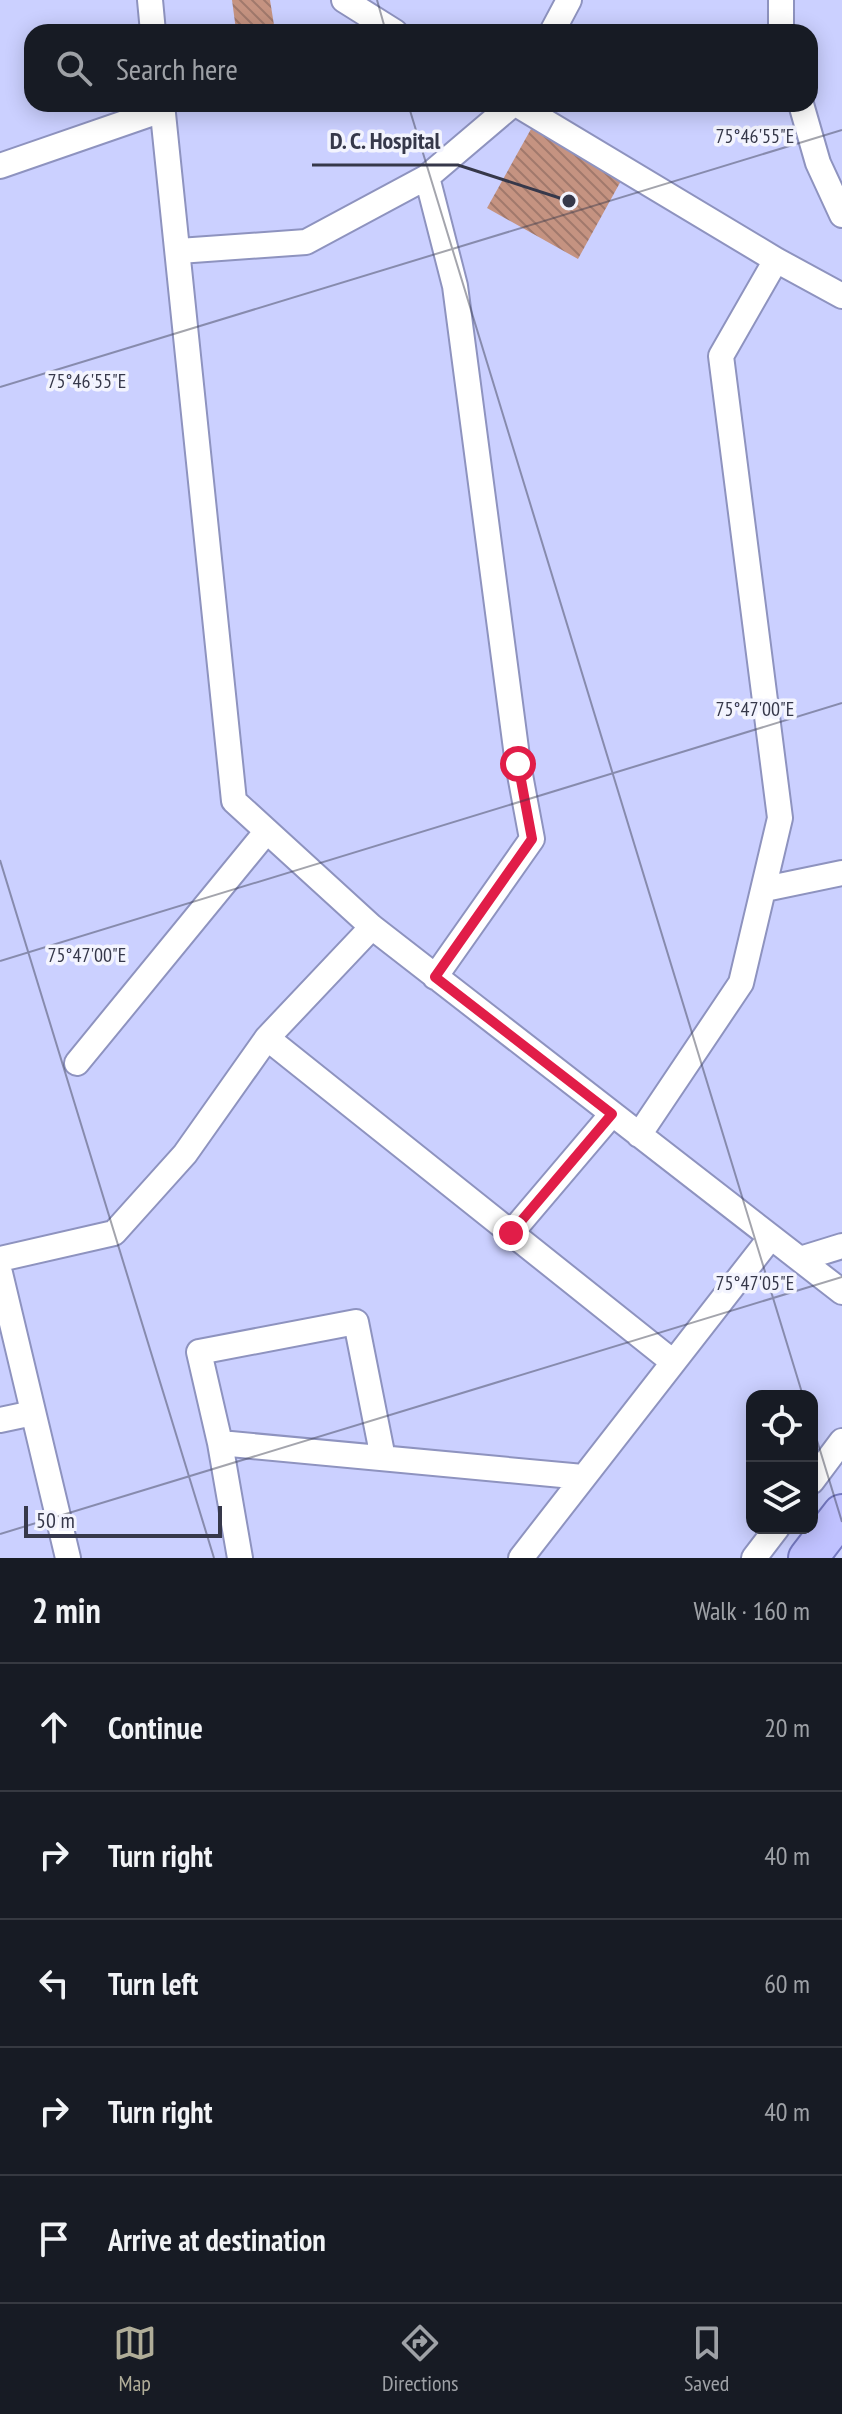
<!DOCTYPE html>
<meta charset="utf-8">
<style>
:root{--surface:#171b24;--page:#20242c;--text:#f1f3f6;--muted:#9ea1a6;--line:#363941;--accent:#b0ad98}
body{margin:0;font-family:"PT Sans Narrow",sans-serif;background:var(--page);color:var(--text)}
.controls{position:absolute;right:24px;bottom:24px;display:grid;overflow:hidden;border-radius:16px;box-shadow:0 4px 20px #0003}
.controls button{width:72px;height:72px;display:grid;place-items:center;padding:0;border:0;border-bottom:2px solid var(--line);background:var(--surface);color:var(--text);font:40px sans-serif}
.scale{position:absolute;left:24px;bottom:20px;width:198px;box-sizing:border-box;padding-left:8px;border:4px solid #36384a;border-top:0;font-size:22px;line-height:28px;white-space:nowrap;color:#36384a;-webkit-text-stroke:6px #f3f4fe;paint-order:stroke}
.stop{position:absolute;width:24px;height:24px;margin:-18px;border:6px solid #e11d48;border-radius:50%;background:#fff}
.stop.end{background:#e11d48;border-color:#fff;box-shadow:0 2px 8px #0008}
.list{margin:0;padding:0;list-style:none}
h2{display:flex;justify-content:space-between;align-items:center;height:104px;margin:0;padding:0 32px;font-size:34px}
h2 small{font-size:26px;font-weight:400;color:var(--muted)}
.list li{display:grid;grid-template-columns:52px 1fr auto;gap:24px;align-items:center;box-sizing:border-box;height:128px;padding:0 32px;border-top:2px solid var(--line)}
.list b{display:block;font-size:30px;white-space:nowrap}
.list em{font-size:26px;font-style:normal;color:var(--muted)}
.icon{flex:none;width:44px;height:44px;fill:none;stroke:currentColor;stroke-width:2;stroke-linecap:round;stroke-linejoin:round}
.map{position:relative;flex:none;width:842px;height:1558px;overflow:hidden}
.search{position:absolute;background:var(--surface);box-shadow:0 4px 20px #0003;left:24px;right:24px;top:24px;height:88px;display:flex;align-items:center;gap:20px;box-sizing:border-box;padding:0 28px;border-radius:24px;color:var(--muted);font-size:30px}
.sheet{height:744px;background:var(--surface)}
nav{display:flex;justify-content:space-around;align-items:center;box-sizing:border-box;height:112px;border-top:2px solid var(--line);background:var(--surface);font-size:22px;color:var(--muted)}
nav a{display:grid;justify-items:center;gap:4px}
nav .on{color:var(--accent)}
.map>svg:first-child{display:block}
</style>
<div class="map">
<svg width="842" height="1558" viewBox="0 0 842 1558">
<defs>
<pattern id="building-back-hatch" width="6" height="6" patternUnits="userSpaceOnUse" patternTransform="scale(2)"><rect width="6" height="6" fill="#c59381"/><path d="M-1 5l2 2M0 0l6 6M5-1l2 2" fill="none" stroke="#a1796c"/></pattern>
</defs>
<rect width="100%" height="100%" fill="#cbd0ff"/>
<!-- building -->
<path fill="url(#building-back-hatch)" d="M232,0H270L274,25L236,30Z
M531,129L622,179L578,259L487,208Z"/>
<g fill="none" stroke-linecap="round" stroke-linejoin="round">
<defs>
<path id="minor" d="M150,0L153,32
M344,0L395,32
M552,32L569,0
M781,32V0
M162,104L234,801L372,927L842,1292
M516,104L776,260L842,296
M801,104L818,163L842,215
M0,166L162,110
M427,177L455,286L518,764L532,839L435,977
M179,251L306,242L427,177L513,104
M765,889L842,873
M267,1038L673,1362
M77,1063L267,831
M639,1135L741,983L780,818L721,356L776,260
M511,1233L612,1114
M0,1259L114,1233L185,1154L267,1038L372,927
M800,1259L842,1246
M0,1273L68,1558
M0,1420L33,1413
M220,1443L199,1352L356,1322L383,1458
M812,1481L842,1441
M240,1558L220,1443L583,1477
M521,1558L771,1237
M754,1558L777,1528"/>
<path id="primary" d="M808,1558L842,1514"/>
</defs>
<!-- minor casing -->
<use href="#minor" stroke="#8e93bf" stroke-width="28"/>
<!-- primary casing -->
<use href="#primary" stroke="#7478c0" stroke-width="42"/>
<!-- minor -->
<use href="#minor" stroke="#fff" stroke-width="24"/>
<!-- primary -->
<use href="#primary" stroke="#c0c2ff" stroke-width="38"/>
</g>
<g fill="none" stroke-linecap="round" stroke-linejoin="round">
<!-- route -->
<path stroke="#e11d48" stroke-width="10" d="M511,1233L612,1114L435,977L532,839L518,764"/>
</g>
<!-- ticks -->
<path fill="none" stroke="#36384a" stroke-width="2" stroke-opacity="0.45" d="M377,0L386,32M408,104L803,1396M0,387L842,130M0,860L214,1558M0,961L842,703M812,1424L842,1522M0,1534L842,1277"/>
<g font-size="20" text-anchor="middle" fill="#36384a" stroke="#f3f4fe" stroke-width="7" stroke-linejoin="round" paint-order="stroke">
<text x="755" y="143">75°46'55"E</text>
<text x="87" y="388">75°46'55"E</text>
<text x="755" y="716">75°47'00"E</text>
<text x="87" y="962">75°47'00"E</text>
<text x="755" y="1290">75°47'05"E</text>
</g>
<!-- callouts -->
<path fill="none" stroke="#36384a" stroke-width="3" d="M569 201L458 165H312"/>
<circle fill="#36384a" stroke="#f3f4fe" stroke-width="3" cx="569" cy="201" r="8"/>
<g font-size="24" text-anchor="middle" font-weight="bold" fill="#36384a" stroke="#f3f4fe" stroke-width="7" stroke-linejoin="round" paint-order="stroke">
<text x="385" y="149">D. C. Hospital</text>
</g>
</svg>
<div class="controls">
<button><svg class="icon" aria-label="locate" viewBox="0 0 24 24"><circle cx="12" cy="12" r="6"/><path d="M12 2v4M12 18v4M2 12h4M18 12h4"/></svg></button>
<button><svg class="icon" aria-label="layers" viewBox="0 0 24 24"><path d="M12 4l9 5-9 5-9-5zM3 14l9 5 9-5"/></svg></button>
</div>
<div class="scale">50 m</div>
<div class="stop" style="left:518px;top:764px"></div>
<div class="stop end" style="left:511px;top:1233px"></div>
<div class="search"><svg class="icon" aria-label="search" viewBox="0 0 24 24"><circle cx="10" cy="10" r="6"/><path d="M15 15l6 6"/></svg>Search here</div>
</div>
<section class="sheet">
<h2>2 min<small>Walk · 160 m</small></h2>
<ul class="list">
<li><svg class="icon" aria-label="ahead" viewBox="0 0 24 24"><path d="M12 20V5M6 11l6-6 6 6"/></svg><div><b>Continue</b></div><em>20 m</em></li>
<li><svg class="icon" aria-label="right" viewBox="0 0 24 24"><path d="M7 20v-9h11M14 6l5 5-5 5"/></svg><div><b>Turn right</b></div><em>40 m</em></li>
<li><svg class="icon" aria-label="left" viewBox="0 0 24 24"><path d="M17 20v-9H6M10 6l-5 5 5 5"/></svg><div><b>Turn left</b></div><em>60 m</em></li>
<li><svg class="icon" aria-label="right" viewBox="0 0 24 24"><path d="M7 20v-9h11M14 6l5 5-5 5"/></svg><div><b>Turn right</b></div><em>40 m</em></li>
<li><svg class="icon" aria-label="arrive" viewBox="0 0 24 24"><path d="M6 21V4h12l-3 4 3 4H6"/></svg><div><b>Arrive at destination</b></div></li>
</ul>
</section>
<nav>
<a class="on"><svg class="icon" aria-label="map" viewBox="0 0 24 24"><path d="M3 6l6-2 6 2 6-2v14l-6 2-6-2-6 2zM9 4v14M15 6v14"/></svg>Map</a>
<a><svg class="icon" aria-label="directions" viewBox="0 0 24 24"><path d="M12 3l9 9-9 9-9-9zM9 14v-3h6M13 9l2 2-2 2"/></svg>Directions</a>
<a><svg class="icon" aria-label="saved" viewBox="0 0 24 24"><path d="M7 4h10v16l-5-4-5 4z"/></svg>Saved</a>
</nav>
